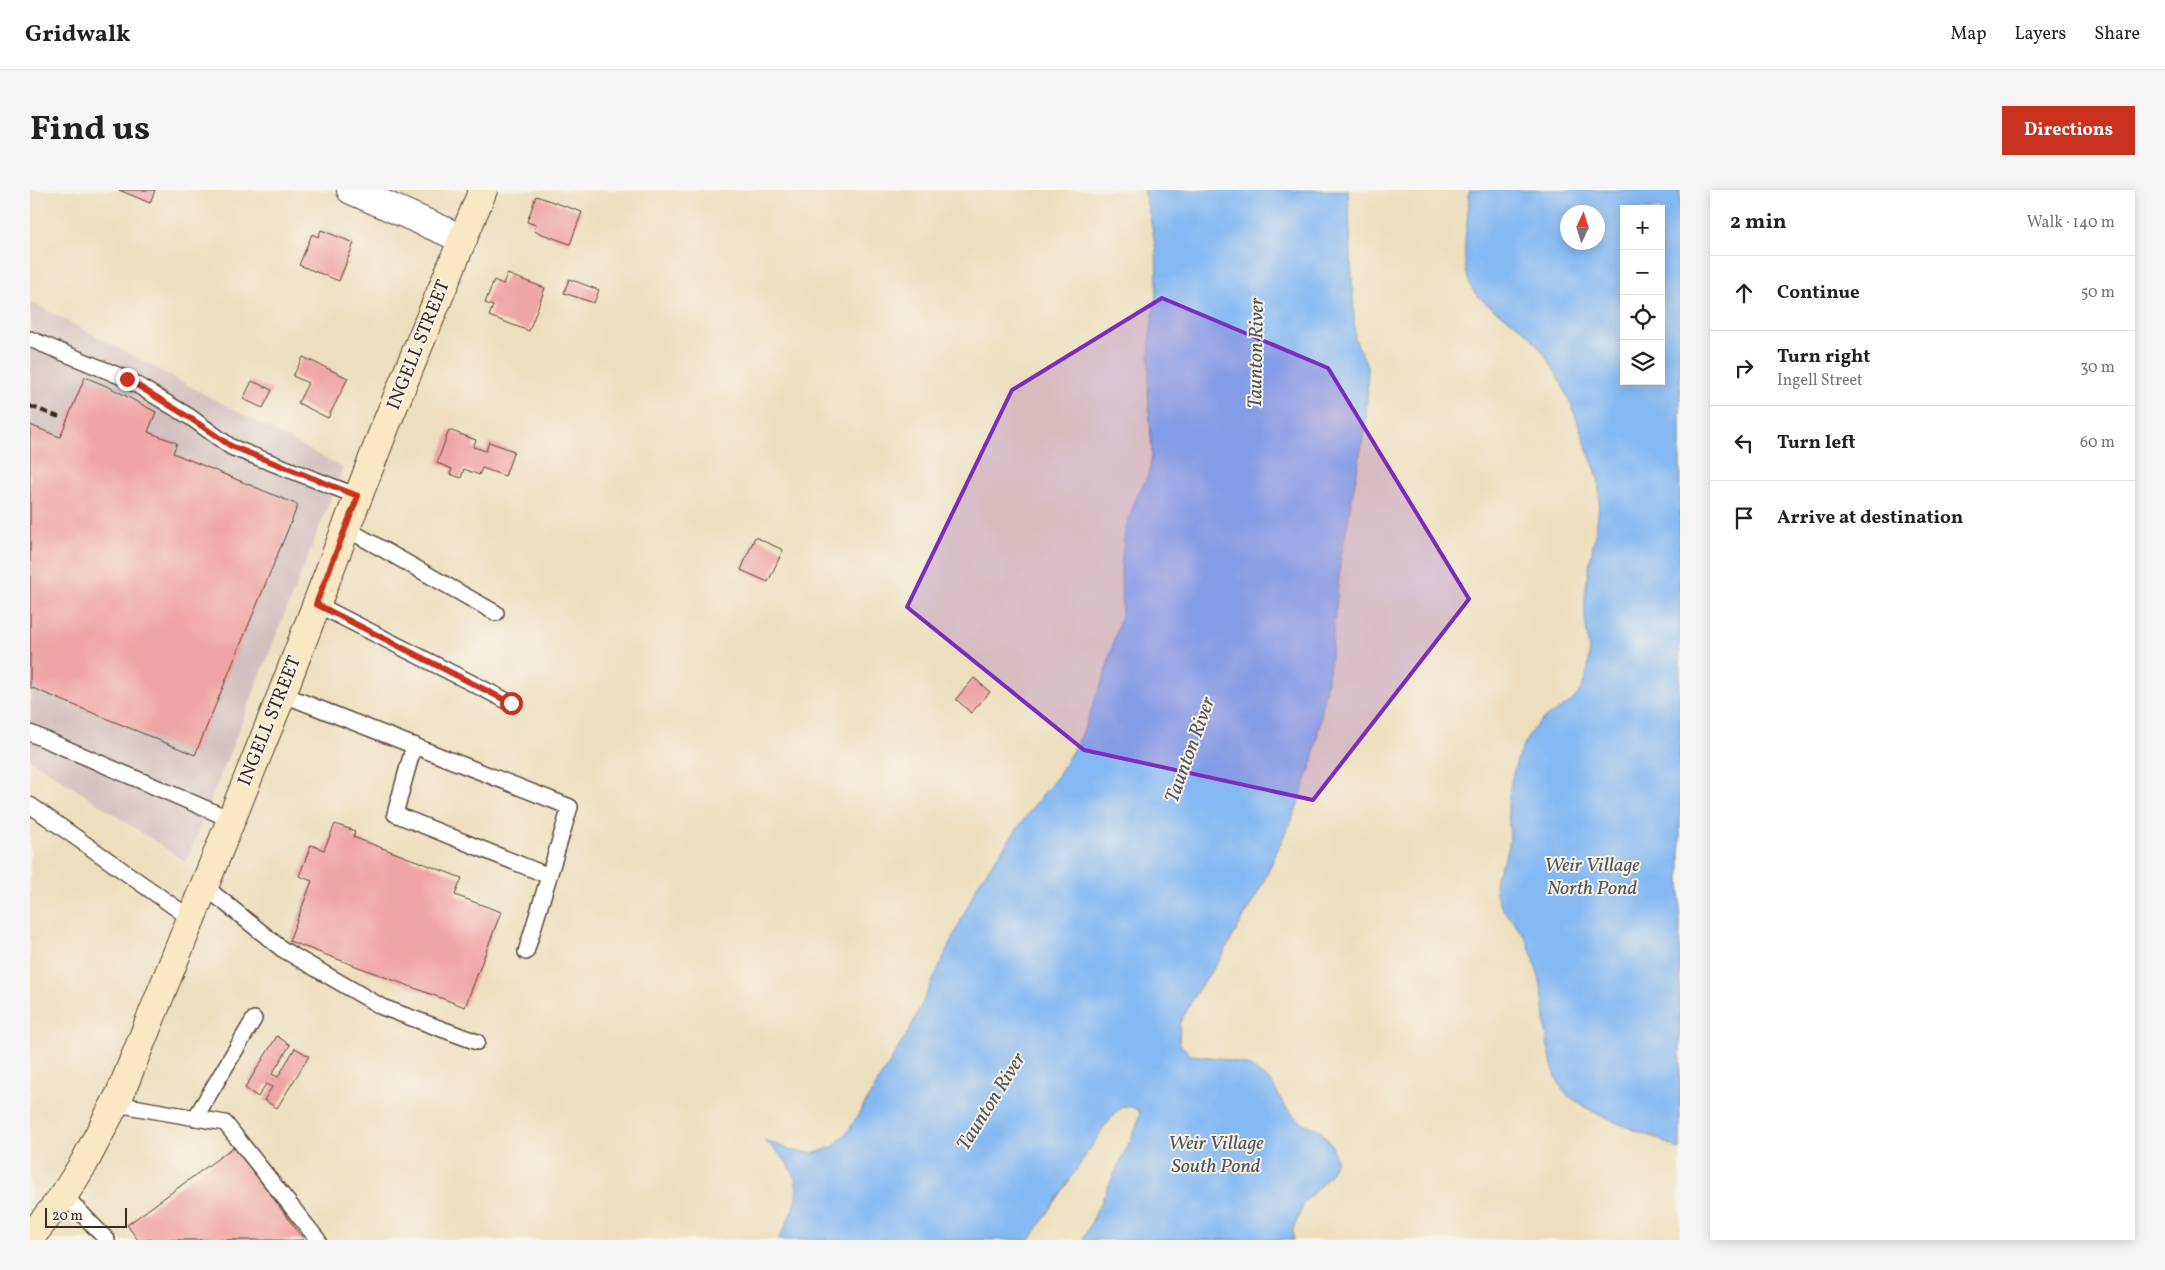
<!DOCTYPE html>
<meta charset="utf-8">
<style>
:root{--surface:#fff;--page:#f6f6f6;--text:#202124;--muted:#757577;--line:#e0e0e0;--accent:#c8321e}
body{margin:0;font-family:Vollkorn,serif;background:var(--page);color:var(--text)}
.controls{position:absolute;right:15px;top:15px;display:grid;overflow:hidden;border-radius:0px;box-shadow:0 2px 12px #0003}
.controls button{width:45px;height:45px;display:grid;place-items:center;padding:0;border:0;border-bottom:1px solid var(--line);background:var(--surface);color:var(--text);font:25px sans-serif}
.compass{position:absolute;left:1530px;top:15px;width:45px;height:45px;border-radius:50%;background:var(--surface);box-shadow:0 2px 12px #0003;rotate:4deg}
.scale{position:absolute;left:15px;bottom:12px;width:82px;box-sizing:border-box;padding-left:5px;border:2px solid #3b2a1e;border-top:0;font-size:14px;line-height:18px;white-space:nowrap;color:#3b2a1e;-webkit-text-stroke:4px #f7f3e8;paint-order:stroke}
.stop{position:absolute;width:15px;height:15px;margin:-11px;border:4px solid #c8321e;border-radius:50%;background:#fff}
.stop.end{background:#c8321e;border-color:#fff;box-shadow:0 1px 5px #0008}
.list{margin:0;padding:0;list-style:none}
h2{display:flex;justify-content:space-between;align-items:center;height:65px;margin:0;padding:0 20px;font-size:21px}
h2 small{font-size:16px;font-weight:400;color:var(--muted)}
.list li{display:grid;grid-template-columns:32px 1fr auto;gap:15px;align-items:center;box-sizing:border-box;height:75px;padding:0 20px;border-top:1px solid var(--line)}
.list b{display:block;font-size:19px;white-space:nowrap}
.list p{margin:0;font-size:16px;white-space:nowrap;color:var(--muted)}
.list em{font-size:16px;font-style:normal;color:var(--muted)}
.icon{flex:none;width:28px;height:28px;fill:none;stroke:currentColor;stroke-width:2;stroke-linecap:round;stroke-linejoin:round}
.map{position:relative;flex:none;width:1650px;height:1050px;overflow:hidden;border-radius:0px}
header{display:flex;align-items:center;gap:30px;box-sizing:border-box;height:70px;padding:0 25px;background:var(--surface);border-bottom:1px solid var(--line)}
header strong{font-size:24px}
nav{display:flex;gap:28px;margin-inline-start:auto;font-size:18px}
.intro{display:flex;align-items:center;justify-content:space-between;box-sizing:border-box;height:120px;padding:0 30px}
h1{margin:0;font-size:35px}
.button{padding:12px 22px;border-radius:0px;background:var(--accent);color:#fff;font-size:18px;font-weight:700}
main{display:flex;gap:30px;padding:0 30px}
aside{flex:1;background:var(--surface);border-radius:0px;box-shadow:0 2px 12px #0003}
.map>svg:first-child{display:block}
</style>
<header>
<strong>Gridwalk</strong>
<nav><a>Map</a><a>Layers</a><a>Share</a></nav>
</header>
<div class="intro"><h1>Find us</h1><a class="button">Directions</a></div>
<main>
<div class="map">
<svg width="1650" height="1050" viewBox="0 0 1650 1050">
<rect width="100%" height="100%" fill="#f7f3e8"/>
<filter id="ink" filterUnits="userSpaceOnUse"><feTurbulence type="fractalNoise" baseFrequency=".02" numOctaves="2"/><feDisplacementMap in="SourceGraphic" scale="10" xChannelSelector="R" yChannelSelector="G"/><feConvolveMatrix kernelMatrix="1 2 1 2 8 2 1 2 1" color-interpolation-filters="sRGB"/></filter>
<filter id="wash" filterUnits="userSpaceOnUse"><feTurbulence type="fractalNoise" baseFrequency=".0096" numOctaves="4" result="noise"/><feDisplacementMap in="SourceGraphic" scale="20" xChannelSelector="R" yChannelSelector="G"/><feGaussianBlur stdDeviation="1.12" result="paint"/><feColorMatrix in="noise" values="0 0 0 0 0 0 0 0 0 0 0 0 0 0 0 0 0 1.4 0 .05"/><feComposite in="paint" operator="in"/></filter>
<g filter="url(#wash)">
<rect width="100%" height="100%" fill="#eddfbd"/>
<!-- industrial -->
<path fill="#d1bfbf" d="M0,111L313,278L156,672L0,569Z"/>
<!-- water -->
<path fill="#84b8f2" stroke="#607188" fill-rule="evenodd" d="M1113,0H1318L1325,149L1338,177L1337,208L1335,238L1311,368L1300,475L1283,570L1266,619L1231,697L1189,771L1169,798L1150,832L1149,853L1161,865L1188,868L1219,876L1241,892L1256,918L1273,933L1290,940L1302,955L1306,970L1299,986L1274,1013L1263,1040V1050H1053L1106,938L1110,922L1102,917L1092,916L1077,933L1000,1050H748C773,1003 777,986 734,950L764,961L785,963L803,957L819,940L880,839L949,692L1002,618L1028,586L1052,544L1075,484L1092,422L1091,376L1095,341L1106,308L1119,284L1122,264L1118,203L1120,146L1127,97L1126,60L1120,26Z
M1439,0H1650V960C1617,941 1579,935 1548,912C1544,909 1537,906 1534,902C1529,895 1523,880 1521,871C1513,842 1517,810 1507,781C1503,768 1499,751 1490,740C1480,727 1469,719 1466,702C1462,681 1476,674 1479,654C1481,644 1478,632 1478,620C1479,591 1487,559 1506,536C1517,522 1541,518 1550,501C1566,470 1556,454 1555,424C1553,381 1572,336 1569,294C1568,284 1562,272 1558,262C1544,218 1528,176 1496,142C1482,128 1448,114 1440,95C1428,63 1440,32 1439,0ZM1594,19H1631V191H1594ZM1538,22H1568V52H1538Z"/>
<g id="blocks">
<!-- building -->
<path fill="#efa5a3" d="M89,0H125L120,13Z
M506,6L552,22L540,54L504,41L506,35L497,32Z
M291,40L324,53L309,91L269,75L282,44L288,47Z
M477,84L515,98L499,141L459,126L463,116L455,113L464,90L473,94Z
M539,89L569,100L564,113L534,103Z
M273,167L318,188L298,228L268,213L278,193L263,186Z
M55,187L81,198L126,222L118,242L147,253L143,263L268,315L165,565L0,497V235L30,247Z
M222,191L242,200L233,218L213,209Z
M419,240L446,250L443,257L456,261L459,252L484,261L475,286L452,278L449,285L434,279L431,288L420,284L422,279L407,273Z
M725,347L753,360L738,392L711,380Z
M944,488L960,502L941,523L926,509Z
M305,634L325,641L323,647L432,688L425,705L471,722L435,817L259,751L282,691L269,686L281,655L294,660Z
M247,846L260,855L242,884L248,887L265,858L279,866L247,918L234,910L242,897L236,894L228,907L215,898Z
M205,956L274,1050H108L97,1035Z"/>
</g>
</g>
<g filter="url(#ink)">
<use href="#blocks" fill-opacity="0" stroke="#564536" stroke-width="1"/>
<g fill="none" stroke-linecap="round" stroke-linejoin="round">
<defs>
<path id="lane" d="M0,149L97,189L160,227L201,257L327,306
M315,338L466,423
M286,414L481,513
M252,504L540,617L496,762
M0,543L200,629
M384,555L365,624L519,686
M0,615L160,728
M173,695L252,759L352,817L447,852
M86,914L195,933L288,1050
M165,928L224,829
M34,1005L77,1050"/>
<path id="street" d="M321,0L433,49"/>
<path id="secondary" d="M0,1048L34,1005L54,973L90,904L248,514L355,237L453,0"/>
</defs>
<!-- lane casing -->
<use href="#lane" stroke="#564536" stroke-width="18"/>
<!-- street casing -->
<use href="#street" stroke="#564536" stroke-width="30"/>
<!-- secondary casing -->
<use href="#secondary" stroke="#564536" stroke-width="30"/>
<!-- lane -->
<use href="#lane" stroke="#fff" stroke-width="15"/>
<!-- street -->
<use href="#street" stroke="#fff" stroke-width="28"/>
<!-- secondary -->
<use href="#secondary" stroke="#fae7c3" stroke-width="28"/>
<!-- rail -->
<path stroke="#3b2a1e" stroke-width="4" stroke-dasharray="8 4" stroke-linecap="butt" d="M0,216L29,227"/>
</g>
</g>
<g fill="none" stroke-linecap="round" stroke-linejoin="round" filter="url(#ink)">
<!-- route -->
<path stroke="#c8321e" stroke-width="6" d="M97,189L160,228L201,256L328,306L286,414L481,513"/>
</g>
<!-- marked area -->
<path fill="#7b2cbf" fill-opacity="0.2" stroke="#7b2cbf" stroke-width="4" stroke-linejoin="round" d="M1132,108L1298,178L1439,409L1283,610L1054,560L877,417L982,200Z"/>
<g text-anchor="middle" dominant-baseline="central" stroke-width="4" stroke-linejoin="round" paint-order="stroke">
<!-- street labels -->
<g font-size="19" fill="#3b2a1e" stroke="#f7f3e8">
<text transform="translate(389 155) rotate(-68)">INGELL STREET</text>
<text transform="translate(240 531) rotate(-68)">INGELL STREET</text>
</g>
<!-- water labels -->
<g font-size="20" font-style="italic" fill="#51555e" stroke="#f7f3e8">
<text transform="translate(1227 163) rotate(-89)">Taunton River</text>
<text transform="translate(1161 560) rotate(-70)">Taunton River</text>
<text x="1562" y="676">Weir Village<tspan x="1562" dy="23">North Pond</tspan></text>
<text transform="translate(962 912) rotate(-58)">Taunton River</text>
<text x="1186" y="954">Weir Village<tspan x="1186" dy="23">South Pond</tspan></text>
</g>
</g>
</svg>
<div class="controls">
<button>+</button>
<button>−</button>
<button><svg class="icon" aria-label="locate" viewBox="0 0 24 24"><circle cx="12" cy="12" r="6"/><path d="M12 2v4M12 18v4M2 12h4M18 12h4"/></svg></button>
<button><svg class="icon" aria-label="layers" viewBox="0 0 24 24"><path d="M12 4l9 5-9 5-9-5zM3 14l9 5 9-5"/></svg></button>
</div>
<svg class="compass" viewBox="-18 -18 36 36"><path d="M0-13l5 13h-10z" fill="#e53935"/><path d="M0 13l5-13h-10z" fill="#757577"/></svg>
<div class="scale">20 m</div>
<div class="stop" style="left:481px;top:513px"></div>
<div class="stop end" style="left:97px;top:189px"></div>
</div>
<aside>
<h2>2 min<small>Walk · 140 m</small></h2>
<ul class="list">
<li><svg class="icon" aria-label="ahead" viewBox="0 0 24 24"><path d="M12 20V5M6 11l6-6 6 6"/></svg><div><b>Continue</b></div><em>50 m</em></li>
<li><svg class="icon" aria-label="right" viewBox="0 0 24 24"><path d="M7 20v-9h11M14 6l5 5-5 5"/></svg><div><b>Turn right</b><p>Ingell Street</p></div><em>30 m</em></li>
<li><svg class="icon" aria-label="left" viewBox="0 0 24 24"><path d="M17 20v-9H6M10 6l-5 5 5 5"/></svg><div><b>Turn left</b></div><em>60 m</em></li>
<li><svg class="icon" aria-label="arrive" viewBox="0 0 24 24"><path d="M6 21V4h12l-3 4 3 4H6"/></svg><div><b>Arrive at destination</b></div></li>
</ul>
</aside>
</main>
